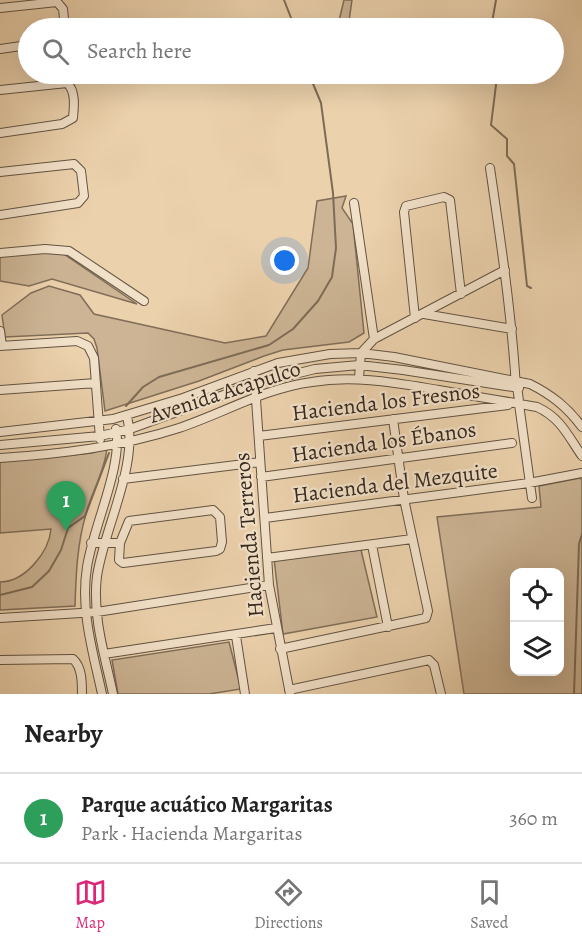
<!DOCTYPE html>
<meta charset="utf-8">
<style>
:root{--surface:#fff;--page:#f6f6f6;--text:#222;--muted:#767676;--line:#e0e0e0;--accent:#db2777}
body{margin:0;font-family:Alegreya,serif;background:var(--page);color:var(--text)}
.controls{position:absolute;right:18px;bottom:18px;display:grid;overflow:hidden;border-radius:12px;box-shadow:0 6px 24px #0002}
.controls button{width:54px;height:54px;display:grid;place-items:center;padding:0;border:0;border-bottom:2px solid var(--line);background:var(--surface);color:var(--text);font:30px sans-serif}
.you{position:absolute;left:285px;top:261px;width:21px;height:21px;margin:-15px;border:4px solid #fff;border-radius:50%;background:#1a73e8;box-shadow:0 0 0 9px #1a73e833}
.badge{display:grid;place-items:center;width:39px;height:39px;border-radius:50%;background:var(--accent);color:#fff;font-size:20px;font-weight:700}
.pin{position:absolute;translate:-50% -50px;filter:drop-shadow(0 2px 3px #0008)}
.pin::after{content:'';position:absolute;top:32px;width:21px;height:18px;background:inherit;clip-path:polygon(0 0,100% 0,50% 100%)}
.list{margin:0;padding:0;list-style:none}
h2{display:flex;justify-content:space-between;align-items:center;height:78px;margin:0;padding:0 24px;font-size:26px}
h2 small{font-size:20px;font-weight:400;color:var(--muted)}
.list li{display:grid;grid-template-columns:39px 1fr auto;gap:18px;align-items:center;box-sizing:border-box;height:90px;padding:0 24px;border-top:2px solid var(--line)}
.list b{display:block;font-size:22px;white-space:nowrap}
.list p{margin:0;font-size:20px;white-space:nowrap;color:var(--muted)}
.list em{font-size:20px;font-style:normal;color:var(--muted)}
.icon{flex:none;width:33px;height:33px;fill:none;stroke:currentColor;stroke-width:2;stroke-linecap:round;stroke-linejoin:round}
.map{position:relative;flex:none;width:582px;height:694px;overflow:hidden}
.search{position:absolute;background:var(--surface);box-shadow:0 6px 24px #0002;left:18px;right:18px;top:18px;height:66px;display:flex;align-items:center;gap:15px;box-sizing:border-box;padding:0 21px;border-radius:33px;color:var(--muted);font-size:22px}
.sheet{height:168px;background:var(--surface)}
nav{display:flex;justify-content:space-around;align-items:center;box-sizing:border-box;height:84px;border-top:2px solid var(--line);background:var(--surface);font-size:16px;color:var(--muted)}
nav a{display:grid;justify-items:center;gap:3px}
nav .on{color:var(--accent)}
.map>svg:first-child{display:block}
</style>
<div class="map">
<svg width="582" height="694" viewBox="0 0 582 694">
<rect width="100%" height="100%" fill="#ebd1ac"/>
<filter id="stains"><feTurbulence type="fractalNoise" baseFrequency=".00333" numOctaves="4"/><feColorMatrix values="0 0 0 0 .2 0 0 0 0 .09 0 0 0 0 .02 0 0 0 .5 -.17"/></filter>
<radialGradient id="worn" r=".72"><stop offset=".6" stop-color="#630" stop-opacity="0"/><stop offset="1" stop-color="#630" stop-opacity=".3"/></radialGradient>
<!-- green -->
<path fill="#ccb494" stroke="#806e5a" stroke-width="1.5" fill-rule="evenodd" d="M344,0H352L348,28H335L338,25Z
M346,196L342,208L353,224L364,333L349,342L283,350L264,356L199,381L105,411L97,348L94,339L88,333L5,337L2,315L31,293L49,286L80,295L94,314L225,343L266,336L308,268L317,201Z
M58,250L137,304L52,279L29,286L0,281V256Z
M107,448C105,471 92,491 86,514C77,544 76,575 75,606L0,610V582C25,582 49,552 51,529L0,533V462L92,453Z
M580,478L582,480V694H464L437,517L541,507L539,486ZM514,572H560V672H514Z
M361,550L377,617L283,634L274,559Z
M229,642L241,689L209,694H118L112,660Z"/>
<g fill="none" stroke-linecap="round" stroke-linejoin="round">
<!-- stream -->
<path stroke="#7d6c57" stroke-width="2" d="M284,0L295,28
M491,28L496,0
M493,74L496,85L491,125L507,139V156L514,164L527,286L531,288
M126,406L143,387L159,377L269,345L293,329L318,301L332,277L336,248L333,193L321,103L309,74
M0,595L32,587L49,571L61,550L68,528L85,516L109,453
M574,694L579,544L582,534"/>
<defs>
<path id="minor" d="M0,8L57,2L63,9L65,28
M0,49L28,45
M0,90L67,83C76,91 74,107 73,118L62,124L0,133
M490,168C500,236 510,303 515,372C515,383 519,392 519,404L532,498
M0,172L74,164L81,171L84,196L78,203L0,215
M354,203L374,339
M0,253L45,249L69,251L144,301
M424,314L512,329
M415,318L404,212L406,206L444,197L450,200L461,294
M0,331L2,346
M0,346L77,341L88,346L94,358L100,439
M254,371L269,585L290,694
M359,378L361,353L374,339L505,270
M0,390L96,383
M0,432L113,419L183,398L278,363L330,354L361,353L394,357L530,384C552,395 567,407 582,427
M259,436L508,405
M0,445L100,436L130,429L254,384L315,369L359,365L403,370L519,388
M0,458C61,454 120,447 179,428C224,413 265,388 312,382C355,375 396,383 439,390C472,396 505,401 537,407C561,418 568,436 582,456
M261,477L512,443
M123,479L260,462
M213,510L220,517L222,542L220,549L216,551L123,563L119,560L120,543L129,521Z
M265,518L529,483L582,473
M91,543H120
M372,545L388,627
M267,558L412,539
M0,618L97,612L269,585
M236,636L245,694
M280,649L426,618L428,611L404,499L393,419
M104,654L276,628
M0,660L73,659C82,667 82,682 82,694
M289,690L429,660L434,665L441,694
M102,694C93,652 80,610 87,567C93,527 123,466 116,429
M113,694C105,656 92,616 97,576C105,525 139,465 127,416"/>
</defs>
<!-- minor casing -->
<use href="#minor" stroke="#625343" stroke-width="10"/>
<!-- minor -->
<use href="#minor" stroke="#f2e1c9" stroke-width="8"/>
</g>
<g text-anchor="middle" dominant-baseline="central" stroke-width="4.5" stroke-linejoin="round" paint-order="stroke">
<!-- street labels -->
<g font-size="22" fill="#352920" stroke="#f2e1c9">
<text transform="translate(225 392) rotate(-18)">Avenida Acapulco</text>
<text transform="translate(386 402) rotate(-7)">Hacienda los Fresnos</text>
<text transform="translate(384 442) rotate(-8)">Hacienda los Ébanos</text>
<text transform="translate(395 483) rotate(-7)">Hacienda del Mezquite</text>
<text transform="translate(249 535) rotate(-95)">Hacienda Terreros</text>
</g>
</g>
<rect width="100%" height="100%" filter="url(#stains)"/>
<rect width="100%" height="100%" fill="url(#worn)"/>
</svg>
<div class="controls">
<button><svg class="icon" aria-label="locate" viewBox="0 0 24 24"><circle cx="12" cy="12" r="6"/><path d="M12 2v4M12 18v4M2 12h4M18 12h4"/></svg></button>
<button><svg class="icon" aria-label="layers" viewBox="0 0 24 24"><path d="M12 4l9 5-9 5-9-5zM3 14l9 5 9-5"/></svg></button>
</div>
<div class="you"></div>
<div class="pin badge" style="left:66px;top:531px;background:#2e9e5b">1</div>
<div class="search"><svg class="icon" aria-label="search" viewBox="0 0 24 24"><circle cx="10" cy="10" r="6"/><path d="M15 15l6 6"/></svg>Search here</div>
</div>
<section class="sheet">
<h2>Nearby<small></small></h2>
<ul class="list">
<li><span class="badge" style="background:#2e9e5b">1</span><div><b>Parque acuático Margaritas</b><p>Park · Hacienda Margaritas</p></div><em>360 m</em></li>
</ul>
</section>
<nav>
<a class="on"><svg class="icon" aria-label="map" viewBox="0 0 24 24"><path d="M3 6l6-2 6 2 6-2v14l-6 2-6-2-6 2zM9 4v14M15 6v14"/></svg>Map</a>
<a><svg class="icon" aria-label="directions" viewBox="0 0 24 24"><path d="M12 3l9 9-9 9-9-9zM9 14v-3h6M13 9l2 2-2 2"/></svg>Directions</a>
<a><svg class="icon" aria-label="saved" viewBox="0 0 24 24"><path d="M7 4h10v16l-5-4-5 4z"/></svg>Saved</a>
</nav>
